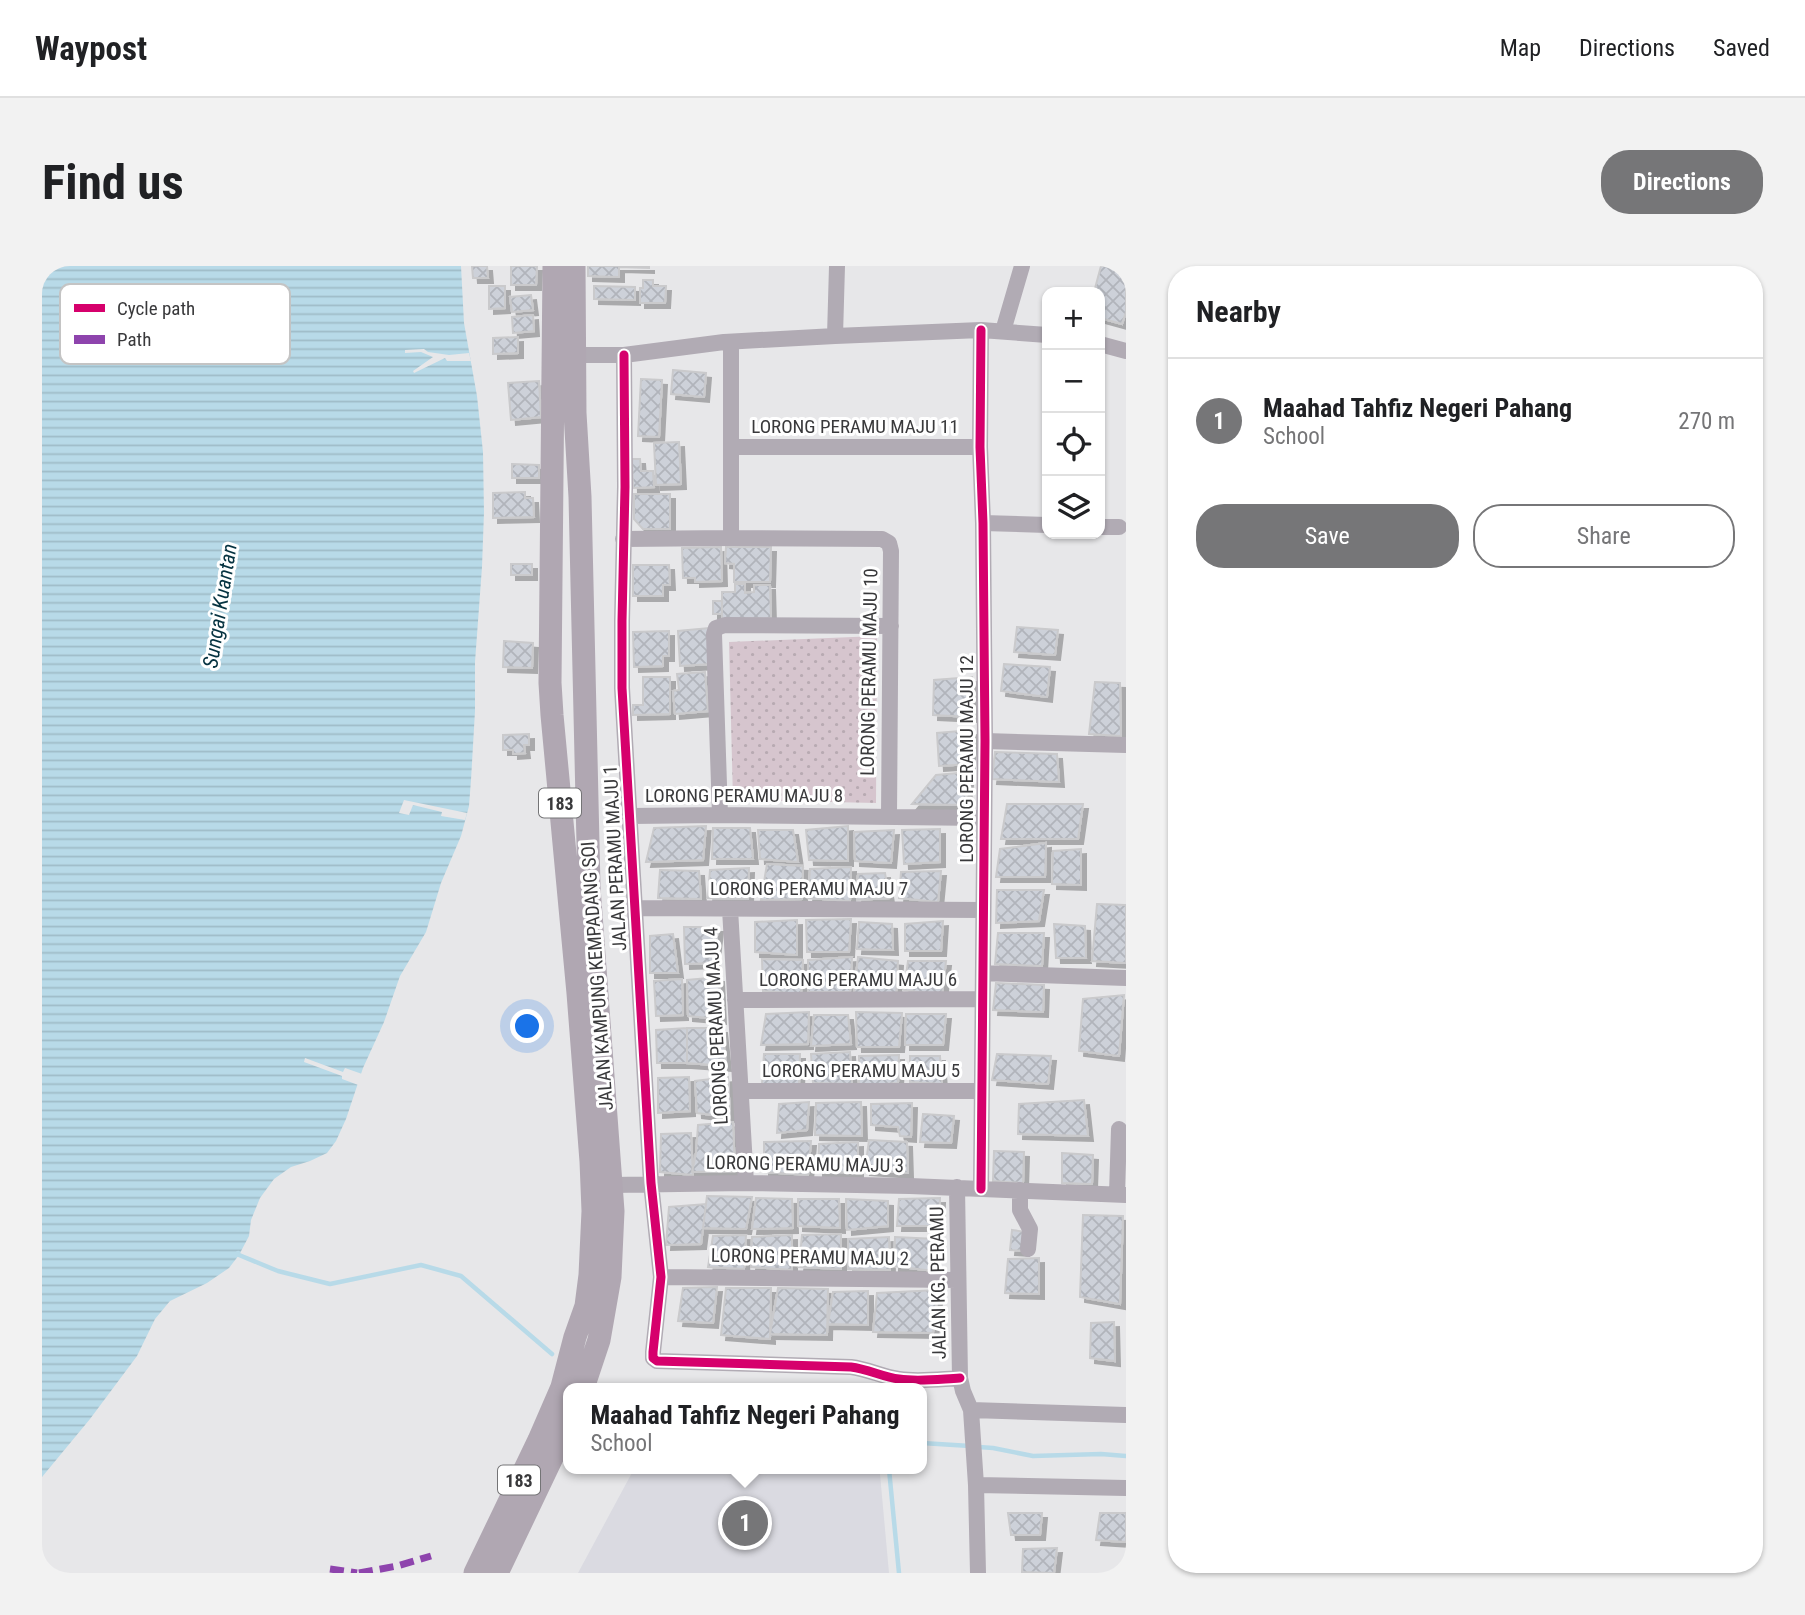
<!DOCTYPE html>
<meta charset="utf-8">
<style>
:root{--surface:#fff;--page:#f2f2f2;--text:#202124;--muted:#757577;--line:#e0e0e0;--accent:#767678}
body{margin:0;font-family:"Roboto Condensed",sans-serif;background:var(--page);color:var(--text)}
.controls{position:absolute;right:21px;top:21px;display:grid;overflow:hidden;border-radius:14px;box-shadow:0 2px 5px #0004}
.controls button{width:63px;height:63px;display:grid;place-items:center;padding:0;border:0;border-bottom:2px solid var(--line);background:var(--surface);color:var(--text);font:35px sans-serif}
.you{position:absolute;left:486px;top:761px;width:24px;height:24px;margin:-18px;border:5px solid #fff;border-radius:50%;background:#1a73e8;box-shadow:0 0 0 10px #1a73e833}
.badge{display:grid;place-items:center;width:46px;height:46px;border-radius:50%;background:var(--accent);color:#fff;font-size:23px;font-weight:700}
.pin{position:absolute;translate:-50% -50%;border:4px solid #fff;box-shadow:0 2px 7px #0006}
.popup{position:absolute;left:521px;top:1117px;width:364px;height:91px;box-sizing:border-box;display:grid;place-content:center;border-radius:14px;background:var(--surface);filter:drop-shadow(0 2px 5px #0005);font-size:23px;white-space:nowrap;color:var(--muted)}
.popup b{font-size:26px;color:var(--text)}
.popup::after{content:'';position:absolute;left:50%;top:100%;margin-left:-14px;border:14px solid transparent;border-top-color:var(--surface)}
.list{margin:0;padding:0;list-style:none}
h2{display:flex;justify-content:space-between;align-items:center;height:91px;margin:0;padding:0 28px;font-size:30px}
h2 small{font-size:23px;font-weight:400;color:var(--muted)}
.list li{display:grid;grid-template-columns:46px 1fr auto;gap:21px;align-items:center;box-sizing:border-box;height:126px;padding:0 28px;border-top:2px solid var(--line)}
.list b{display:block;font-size:26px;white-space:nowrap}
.list p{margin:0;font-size:23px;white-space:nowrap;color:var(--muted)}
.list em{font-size:23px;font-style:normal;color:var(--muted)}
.actions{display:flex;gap:14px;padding:21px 28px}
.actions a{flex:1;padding:16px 0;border:2px solid var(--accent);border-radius:28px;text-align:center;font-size:24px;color:var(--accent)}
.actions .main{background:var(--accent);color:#fff}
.icon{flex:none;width:38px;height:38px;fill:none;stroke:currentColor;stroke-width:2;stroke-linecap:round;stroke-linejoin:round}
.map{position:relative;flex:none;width:1084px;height:1307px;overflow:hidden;border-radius:28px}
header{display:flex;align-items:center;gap:42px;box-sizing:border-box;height:98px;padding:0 35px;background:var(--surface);border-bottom:2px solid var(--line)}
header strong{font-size:33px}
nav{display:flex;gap:38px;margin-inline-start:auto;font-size:24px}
.intro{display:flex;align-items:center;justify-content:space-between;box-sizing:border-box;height:168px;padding:0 42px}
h1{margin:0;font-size:49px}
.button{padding:18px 32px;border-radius:28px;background:var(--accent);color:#fff;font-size:24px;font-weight:700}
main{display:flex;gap:42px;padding:0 42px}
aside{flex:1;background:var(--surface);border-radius:28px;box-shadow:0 2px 5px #0004}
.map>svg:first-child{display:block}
</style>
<header>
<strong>Waypost</strong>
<nav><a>Map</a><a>Directions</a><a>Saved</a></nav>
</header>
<div class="intro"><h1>Find us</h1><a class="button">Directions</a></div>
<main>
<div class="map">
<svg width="1084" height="1307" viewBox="0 0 1084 1307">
<defs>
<pattern id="grass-dots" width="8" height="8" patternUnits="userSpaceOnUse" patternTransform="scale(1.75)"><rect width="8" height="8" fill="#d6c5ce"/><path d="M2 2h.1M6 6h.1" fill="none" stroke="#b8aab2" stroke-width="1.8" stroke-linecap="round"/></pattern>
<pattern id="water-rules" width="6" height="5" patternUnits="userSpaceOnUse" patternTransform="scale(1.75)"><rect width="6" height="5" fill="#b8dae8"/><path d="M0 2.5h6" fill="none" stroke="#9fbcc8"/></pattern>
<pattern id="building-cross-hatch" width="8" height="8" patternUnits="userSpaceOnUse" patternTransform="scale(1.75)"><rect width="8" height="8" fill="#cdd1d9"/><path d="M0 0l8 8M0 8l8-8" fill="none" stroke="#b1b4bb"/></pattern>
<filter id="shadow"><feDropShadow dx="5" dy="5" stdDeviation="0" flood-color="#0004"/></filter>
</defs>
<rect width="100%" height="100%" fill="#e7e7e9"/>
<!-- built -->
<path fill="#dadae1" d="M592,1203H768L838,1208L847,1307H536Z"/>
<!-- grass -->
<path fill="url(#grass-dots)" d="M835,370L834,537L691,534L687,376Z"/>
<!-- water -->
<path fill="url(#water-rules)" d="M0,0H419L422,57L435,130L441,186L442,246L440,301L433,396V445L429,514L427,540L419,570L399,617L384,666L358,710L342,756L321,802L304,853L294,875L285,887L268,895L249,901L232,913L218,932L209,954L207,970L197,989L187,1002L165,1017L128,1035L113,1053L95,1090L48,1153L0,1211Z"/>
<!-- pier -->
<path fill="#e7e7e9" d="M382,83L386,86L407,89L427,87L429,95H405L403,92L372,107L371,105L391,91L379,86L363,87V84Z
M362,534L425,547L423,554L399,550L400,546L371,539L367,549L357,547Z
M263,792L301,806L303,802L323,809L319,820L300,813V810L262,796Z"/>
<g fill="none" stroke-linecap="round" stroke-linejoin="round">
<!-- stream -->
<path stroke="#b8dae8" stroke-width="4.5" d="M196,987L197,989L236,1005L288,1018L379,999L419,1010L510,1088
M880,1177L928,1180
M937,1181L951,1182L991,1190L1059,1188L1084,1190
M847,1203L857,1307"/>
</g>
<!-- building -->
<path fill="url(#building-cross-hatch)" stroke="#cacacc" stroke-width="2" filter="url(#shadow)" d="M430,0H445L446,12H431Z
M469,0H495L494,19H469Z
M546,0H607V2L577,1V11L546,10Z
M1059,0H1084V46L1080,58L1058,52V26H1052Z
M601,14H611V20H624L623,37H598V22H601Z
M447,20H463V42L447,43Z
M552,20L593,21V34L552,33Z
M489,29L491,44L470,46L468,31Z
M491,49L492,65L471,67L470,51Z
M476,71V87L451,88V72Z
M631,104L664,107L662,131L629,128Z
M599,113L620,114L617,171L596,170Z
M497,115L499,151L469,154L466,117Z
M637,176L639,218L614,219L612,177Z
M590,193H598L599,205H611L612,221L591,222Z
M470,198L497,199V212H470Z
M483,226V232H491L492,251L451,252V227Z
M592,228H628V263H601L592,253Z
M679,281L680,315L653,316V312H641L640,282Z
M684,281H729L728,316H692V298L683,297Z
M469,298H490V309H469Z
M591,299H627L628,319H621V330H591Z
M693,318H703V327L712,326V319H728L729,352L680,353V326H693Z
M671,335H680V348H671Z
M975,361L1016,364L1013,389L972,386Z
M667,362L669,398L638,400L636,365Z
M627,365V390H621V400L592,401L591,366Z
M462,375L491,377L490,402L461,401Z
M962,398L1008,401L1005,431L959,425Z
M663,406L666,445L633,448L631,425L637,424L635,408Z
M601,411H628V448L591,449V439H601Z
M930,411V451L891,449L892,414Z
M1053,416L1078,417L1079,470L1047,468Z
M930,464L928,498L897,500L895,467Z
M487,468V479H482L483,487L471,488V484H461V469Z
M953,486L1015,488L1017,516L950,513Z
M927,506L923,539L870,538L894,509Z
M965,538H1041L1036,573H959Z
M664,560L661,594L604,596L612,562Z
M806,560V595L767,594L764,564Z
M671,562H708L711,593H670Z
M898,563V596L862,598L860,564Z
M716,564H751L756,596L718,593Z
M852,564L849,597L813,595L812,566Z
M1004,577L1003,611H954L958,583Z
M1039,583V619L1010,618L1011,585Z
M725,598L761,600L760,633L719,634Z
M809,601L808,635L766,632L768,603Z
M707,602L706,633L666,632L668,604Z
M618,604L657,605L659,633L616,632Z
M899,605L896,636L857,632L859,606Z
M843,607L847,632L815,634L816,608Z
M955,624H1002L997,655L954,657Z
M1055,638L1084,639V697L1050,695Z
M809,653L807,686H765L764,654Z
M755,654V689L713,686V656Z
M901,655L899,685H863V658Z
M817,656L850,658L851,684L815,683Z
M1012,658L1043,660L1044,692H1014Z
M642,661H676L672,697L643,698Z
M956,667H1002L1000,700L953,698Z
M631,668L636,707H608V670Z
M810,691L808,726H766V694Z
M816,691L856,695L854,728H812Z
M720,693L761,694L759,728L721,725Z
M866,695H904L900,729L862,724Z
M677,711L679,753L646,750L645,714Z
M640,713L641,749L614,750L612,715Z
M954,717L1002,719L1001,746L951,744Z
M1082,729L1077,790L1037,785L1041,733Z
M767,746L766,778L719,779L724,748Z
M814,746L860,747L857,781H815Z
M864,748H904L901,779H863Z
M772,749H806L809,778L769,780Z
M645,762V797H615L614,764Z
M645,762H680L684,800L645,797Z
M808,786L810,818L771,817L769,788Z
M722,788H758L757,818H720Z
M955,788L1009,790L1006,818L950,814Z
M857,789L856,817L817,820V790Z
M868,790H898L900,818L868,816Z
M647,811L648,845L616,847V812Z
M686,811L688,851L655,847L653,815Z
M1042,834L1046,870L976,868L977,838Z
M767,836L765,864L735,867L737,838Z
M819,836L820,870L773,869L774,837Z
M870,837L869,871L858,870L856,861L829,859V838Z
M881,848L912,850L909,877L878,876Z
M691,856L693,905L650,906L654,887L656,859Z
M649,867L651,909L618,906L619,868Z
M827,874L865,876L866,907L823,904Z
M769,875L766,909L722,906V876Z
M816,876V907L776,905L777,878Z
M952,885L982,886L981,917L951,915Z
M1020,887L1051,889L1050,918L1020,917Z
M665,930L710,931L704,963L661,962Z
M714,932L750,933L751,962L710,963Z
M898,932L897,960H855L857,933Z
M756,933H797L798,962L756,960Z
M804,933L846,935V960L805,964Z
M664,938L659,978L624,979L627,941Z
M1041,949L1081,950L1078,1038L1038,1031Z
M970,964L984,966L982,985L968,984Z
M799,968V1003L757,1001L760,969Z
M704,969L702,1003L666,1001L671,970Z
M750,969V1004L709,1001L710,971Z
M847,971L848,1004L806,1003V973Z
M853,971L894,973L891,1005L852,1000Z
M997,992V1028L963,1027L966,993Z
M675,1021L671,1057L636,1055L641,1022Z
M684,1022H729L728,1073L679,1069Z
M736,1022L786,1023L785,1069L728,1068Z
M896,1024L891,1067L831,1066L835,1027Z
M826,1025V1059L786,1058L791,1026Z
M1072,1056L1073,1095L1048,1092L1049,1057Z
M966,1247H1000L998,1269H969Z
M1058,1247H1084V1276L1054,1274Z
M1015,1282L1012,1307L980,1306L981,1283Z"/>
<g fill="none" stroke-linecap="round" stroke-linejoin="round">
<!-- minor -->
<path stroke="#b1abb4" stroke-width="16" d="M961,65L980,0
M793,70L795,0
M689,76V272
M1058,78L1084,85
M533,89H582L682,76L793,70L939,64L1005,69
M582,89L583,221L580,355V422L609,917L619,1011L611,1086V1092L615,1095L809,1101C826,1103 841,1111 857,1113C877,1116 898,1113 918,1112
M689,181H938
M941,257L1005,259
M1058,261H1077
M581,273L689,272L840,273L847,277L849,285L847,550
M943,475L1084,479
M678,549L672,368L674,362L683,359L849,360
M589,550L678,549L942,552
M593,642L941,644
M688,643L704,917
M941,707L1084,712
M693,734L940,733
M699,825H939
M570,919L704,917L868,920L1084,929
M915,921L918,1112L921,1125L929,1144L934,1219L936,1307
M939,923L943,475L941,257L938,181L939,64
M978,924V944L988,963L986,983
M1075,928L1077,863
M619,1011L916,1014
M929,1144L1084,1149
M934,1219L1084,1222"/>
<!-- highway -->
<path stroke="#b0a7b2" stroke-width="23" d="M532,0L533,147L538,231L547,621L571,945L568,1011L557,1074L541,1122
M433,1307L497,1174L520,1121L533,1071L544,1040L548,1009L551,945L549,895L536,727L510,449L508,417L512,0
M455,1307L526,1158"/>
<!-- quiet -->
<path stroke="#8e44ad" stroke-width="7" stroke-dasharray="14 7" stroke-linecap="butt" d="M288,1303L315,1307
M317,1307L355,1300L389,1290"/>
<defs>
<path id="cycleway" d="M582,89L583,221L580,355V422L609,917L619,1011L611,1086V1092L615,1095L809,1101C826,1103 841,1111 857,1113C877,1116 898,1113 918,1112
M939,923L943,475L941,257L938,181L939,64"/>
</defs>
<!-- cycleway casing -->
<use href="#cycleway" stroke="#fff" stroke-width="13"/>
<!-- cycleway -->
<use href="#cycleway" stroke="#d6006c" stroke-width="9"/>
</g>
<g text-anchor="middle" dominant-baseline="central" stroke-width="6" stroke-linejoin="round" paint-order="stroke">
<!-- shield labels -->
<g fill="#fff" stroke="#747476" stroke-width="2">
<rect x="497" y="522.5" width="42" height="29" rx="5"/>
<rect x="456" y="1199.5" width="42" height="29" rx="5"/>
</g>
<g font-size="18" font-weight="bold" fill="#39393b">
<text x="518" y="537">183</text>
<text x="477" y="1214">183</text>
</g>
<!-- street labels -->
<g font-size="19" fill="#39393b" stroke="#fff">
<text x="813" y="160">LORONG PERAMU MAJU 11</text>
<text transform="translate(827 406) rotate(-89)">LORONG PERAMU MAJU 10</text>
<text transform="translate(924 493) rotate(-90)">LORONG PERAMU MAJU 12</text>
<text x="702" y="529">LORONG PERAMU MAJU 8</text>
<text transform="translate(573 592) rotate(-93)">JALAN PERAMU MAJU 1</text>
<text x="767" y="622">LORONG PERAMU MAJU 7</text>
<text transform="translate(555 710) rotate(-94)">JALAN KAMPUNG KEMPADANG SOI</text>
<text x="816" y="713">LORONG PERAMU MAJU 6</text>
<text transform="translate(674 760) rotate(-93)">LORONG PERAMU MAJU 4</text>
<text x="819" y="804">LORONG PERAMU MAJU 5</text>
<text transform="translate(763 898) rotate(1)">LORONG PERAMU MAJU 3</text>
<text transform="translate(768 991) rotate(1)">LORONG PERAMU MAJU 2</text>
<text transform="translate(896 1017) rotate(-91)">JALAN KG. PERAMU</text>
</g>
<!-- water labels -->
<g font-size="21" font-style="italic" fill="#063341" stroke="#fff">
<text transform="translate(178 340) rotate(-81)">Sungai Kuantan</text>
</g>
</g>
<!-- legend -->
<rect x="18" y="18" width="230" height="80" rx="10" fill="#fff" stroke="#c4c4c4" stroke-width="2"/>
<rect x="32" y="38" width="31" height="8" fill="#d6006c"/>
<rect x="32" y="69" width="31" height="9" fill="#8e44ad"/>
<g font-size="19" fill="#39393b">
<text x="75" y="49">Cycle path</text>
<text x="75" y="80">Path</text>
</g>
</svg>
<div class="controls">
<button>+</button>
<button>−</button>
<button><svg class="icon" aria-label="locate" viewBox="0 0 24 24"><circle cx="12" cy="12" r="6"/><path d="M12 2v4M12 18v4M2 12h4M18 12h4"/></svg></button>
<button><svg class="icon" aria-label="layers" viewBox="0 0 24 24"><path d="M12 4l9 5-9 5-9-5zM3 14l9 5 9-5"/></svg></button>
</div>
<div class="you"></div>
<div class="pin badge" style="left:703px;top:1257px">1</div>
<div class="popup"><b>Maahad Tahfiz Negeri Pahang</b>School</div>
</div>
<aside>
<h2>Nearby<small></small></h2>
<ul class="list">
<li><span class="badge">1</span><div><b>Maahad Tahfiz Negeri Pahang</b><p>School</p></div><em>270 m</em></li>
</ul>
<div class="actions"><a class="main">Save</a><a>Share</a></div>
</aside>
</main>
